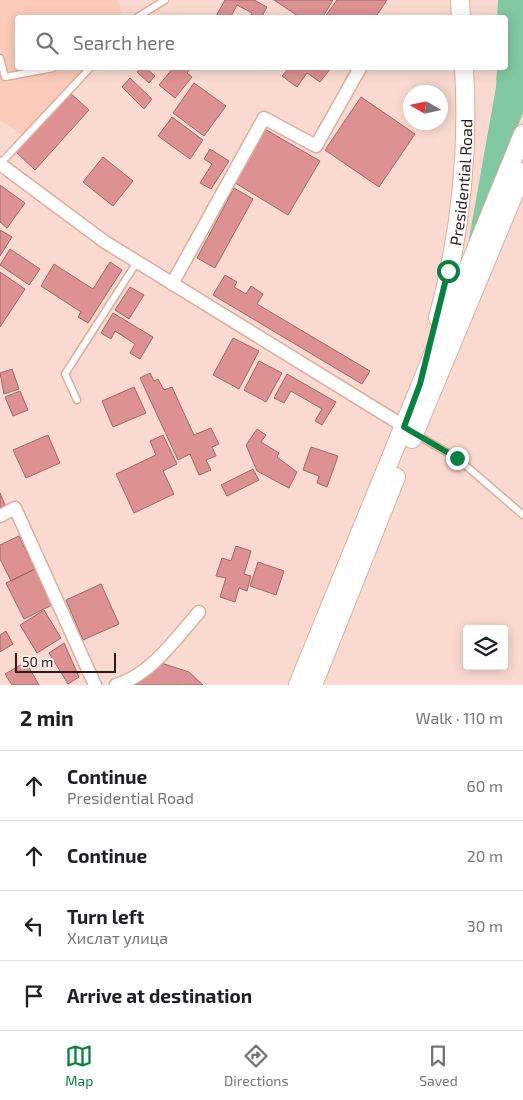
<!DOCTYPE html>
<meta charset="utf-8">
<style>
:root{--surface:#fff;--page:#f2f2f2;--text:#202124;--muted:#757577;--line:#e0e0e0;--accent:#0b8043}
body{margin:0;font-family:"Exo 2",sans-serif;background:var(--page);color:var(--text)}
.controls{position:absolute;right:15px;bottom:15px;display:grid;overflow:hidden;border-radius:5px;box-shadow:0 2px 12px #0003}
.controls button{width:45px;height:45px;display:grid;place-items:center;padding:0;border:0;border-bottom:1px solid var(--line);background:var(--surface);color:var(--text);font:25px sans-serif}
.compass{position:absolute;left:403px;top:85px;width:45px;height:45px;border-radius:50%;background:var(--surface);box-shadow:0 2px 12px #0003;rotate:279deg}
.scale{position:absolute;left:15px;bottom:12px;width:101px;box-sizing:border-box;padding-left:5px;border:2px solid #2d1b15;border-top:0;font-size:14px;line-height:18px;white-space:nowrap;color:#2d1b15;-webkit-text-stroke:4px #f8ede9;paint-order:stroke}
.stop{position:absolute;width:15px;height:15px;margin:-11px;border:4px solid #0b8043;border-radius:50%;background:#fff}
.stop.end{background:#0b8043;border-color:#fff;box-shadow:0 1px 5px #0008}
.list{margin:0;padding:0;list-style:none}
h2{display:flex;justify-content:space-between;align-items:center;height:65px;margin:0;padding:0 20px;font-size:21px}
h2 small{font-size:16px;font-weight:400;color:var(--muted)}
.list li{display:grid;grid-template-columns:32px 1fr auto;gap:15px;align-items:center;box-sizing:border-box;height:70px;padding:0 20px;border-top:1px solid var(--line)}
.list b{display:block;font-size:19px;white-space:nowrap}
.list p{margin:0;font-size:16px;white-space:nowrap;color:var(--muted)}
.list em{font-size:16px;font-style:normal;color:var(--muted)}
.icon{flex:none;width:28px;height:28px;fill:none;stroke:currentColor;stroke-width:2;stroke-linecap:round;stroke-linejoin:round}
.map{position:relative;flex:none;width:523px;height:685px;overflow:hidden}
.search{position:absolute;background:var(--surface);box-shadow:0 2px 12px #0003;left:15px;right:15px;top:15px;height:55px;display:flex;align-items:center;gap:12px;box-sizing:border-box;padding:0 18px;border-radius:5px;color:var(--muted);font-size:19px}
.sheet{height:345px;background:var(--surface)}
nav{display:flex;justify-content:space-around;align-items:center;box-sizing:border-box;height:70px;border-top:1px solid var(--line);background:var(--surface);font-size:14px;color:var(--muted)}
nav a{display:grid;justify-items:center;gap:2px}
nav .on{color:var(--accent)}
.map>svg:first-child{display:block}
</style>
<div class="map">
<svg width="523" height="685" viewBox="0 0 523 685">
<rect width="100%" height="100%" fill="#fadad0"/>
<!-- built -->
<path fill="#fbcbbb" d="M0,0H118L123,17L18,18V68H84L24,136L0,120Z"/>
<!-- green -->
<path fill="#81c9a1" d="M498,0H523V113L466,256L496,87L497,68H506V18L497,17Z"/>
<!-- building -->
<path fill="#dd9192" stroke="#9b6969" d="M225,0H254L267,7L261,18H249L252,13L237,5L230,18H215Z
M274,0H333L322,18H301Z
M337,0H387L375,18H324Z
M141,68H146L155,76L149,83L137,72Z
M173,68H191L187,73L192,77L175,98L159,85Z
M289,68H331L320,82L307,73L297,87L282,76Z
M130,78L152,99L144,109L122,87Z
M194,83L226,106L204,136L173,113Z
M69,92L89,110L35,170L16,152Z
M361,97L415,134L379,187L325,150Z
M172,117L203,140L190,159L158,136Z
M263,128L320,161L288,215L232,181Z
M210,149L229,161L211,189L200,183L212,164L204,159Z
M103,157L133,181L113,206L83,182Z
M0,185L25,203L7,228L0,222Z
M234,188L253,199L215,268L197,258Z
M0,230L12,237L0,256Z
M10,249L40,269L29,285L0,265Z
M110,262L122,270L88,323L78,317L81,312L41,286L54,264L93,289Z
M0,272L25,289L0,327Z
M225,275L237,282L234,287L246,294L251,286L263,294L257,304L370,371L362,384L213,295Z
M130,287L144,295L129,319L115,310Z
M113,313L153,337L140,359L130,353L135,344L115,331L111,339L101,333Z
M233,338L259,351L239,389L213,375Z
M259,361L282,373L266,402L244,390Z
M12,369L19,389L4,394L0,373Z
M150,373L154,381L158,379L164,390L172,387L194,435L211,428L219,444L212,447L216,456L206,460L211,470L199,475L190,454L178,460L140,378Z
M287,374L336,402L322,425L315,421L322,409L291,391L284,403L274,398Z
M134,387L146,413L113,427L102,401Z
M20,391L28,410L13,416L5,397Z
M257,429L266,435L261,442L279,453L277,457L297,472L289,488L257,471L246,445Z
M48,435L60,463L26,478L13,450Z
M163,435L177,464L163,471L174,494L134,513L116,474L156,455L150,441Z
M311,447L338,456L327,487L317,483L319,476L303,470Z
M253,469L259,480L227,496L221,485Z
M0,493L5,505L0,508Z
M19,536L35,569L11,581L0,559V545Z
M236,546L251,551L244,574L251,576L247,591L239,588L235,602L220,597L226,578L216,576L222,558L231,561Z
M258,562L284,571L276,595L250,586Z
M35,569L52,605L24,619L6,583Z
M101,584L119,624L83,640L66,600Z
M44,610L61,638L37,653L20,625Z
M6,631L13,644L0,652V635Z
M64,643L79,677L68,684L49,653Z
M26,662L39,685H12L5,674Z
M158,662L189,672L203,685H134L132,683Z"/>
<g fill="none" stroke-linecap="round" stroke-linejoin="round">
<defs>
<path id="lane" d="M136,18L165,0
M0,58L5,77L53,68
M0,164L90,68
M77,400L65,374L137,262
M415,434L457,458L523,515"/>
<path id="street" d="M0,164L105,242L410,430
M172,284L264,118L316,146L360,68
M0,516L15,508L95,685
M116,685C151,675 176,638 199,612"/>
<g id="secondary">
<path d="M460,0L461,18"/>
<path id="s1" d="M438,318C460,237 469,151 464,68"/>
<path d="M412,439L523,172"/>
<path d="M298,685L523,134"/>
<path d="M313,685L396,477"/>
</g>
</defs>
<!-- lane casing -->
<use href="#lane" stroke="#dfad9c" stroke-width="9"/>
<!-- street casing -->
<use href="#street" stroke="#dfad9c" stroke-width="15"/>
<!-- secondary casing -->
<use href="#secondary" stroke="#dfad9c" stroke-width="20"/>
<!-- lane -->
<use href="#lane" stroke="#fff" stroke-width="6"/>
<!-- street -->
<use href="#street" stroke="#fff" stroke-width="12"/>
<!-- secondary -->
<use href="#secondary" stroke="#fff" stroke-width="18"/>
</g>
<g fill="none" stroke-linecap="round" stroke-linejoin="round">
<!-- route -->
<path stroke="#0b8043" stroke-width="6" d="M448,271L420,384L404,427L457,458"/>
</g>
<g text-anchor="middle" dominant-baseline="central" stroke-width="4" stroke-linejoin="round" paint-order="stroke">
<!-- street labels -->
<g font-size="16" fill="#2d1b15" stroke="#f8ede9">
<text stroke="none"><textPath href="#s1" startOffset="138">Presidential Road</textPath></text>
</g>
</g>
</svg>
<div class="controls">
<button><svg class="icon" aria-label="layers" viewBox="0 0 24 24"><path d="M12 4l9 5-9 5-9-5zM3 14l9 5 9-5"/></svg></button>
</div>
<svg class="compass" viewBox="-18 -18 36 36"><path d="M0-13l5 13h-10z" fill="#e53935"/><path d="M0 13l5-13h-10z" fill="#757577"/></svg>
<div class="scale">50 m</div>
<div class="stop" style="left:448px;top:271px"></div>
<div class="stop end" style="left:457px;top:458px"></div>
<div class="search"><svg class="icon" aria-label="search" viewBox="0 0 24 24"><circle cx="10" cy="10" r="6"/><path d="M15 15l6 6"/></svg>Search here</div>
</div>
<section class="sheet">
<h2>2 min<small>Walk · 110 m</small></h2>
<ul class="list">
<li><svg class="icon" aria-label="ahead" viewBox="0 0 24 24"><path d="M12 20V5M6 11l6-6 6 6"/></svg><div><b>Continue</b><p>Presidential Road</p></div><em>60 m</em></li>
<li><svg class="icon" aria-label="ahead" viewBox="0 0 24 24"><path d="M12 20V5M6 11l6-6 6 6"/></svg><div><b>Continue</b></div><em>20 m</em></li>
<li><svg class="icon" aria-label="left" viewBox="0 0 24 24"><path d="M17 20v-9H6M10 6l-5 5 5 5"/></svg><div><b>Turn left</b><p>Хислат улица</p></div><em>30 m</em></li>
<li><svg class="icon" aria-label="arrive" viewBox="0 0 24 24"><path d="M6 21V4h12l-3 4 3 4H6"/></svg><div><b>Arrive at destination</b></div></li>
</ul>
</section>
<nav>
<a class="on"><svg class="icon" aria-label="map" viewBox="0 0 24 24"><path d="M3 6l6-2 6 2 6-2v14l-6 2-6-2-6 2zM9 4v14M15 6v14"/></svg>Map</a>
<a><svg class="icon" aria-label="directions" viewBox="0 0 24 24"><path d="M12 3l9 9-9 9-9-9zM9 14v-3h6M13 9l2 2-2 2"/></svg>Directions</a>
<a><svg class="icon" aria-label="saved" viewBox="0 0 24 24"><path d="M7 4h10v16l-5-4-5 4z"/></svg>Saved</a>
</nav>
